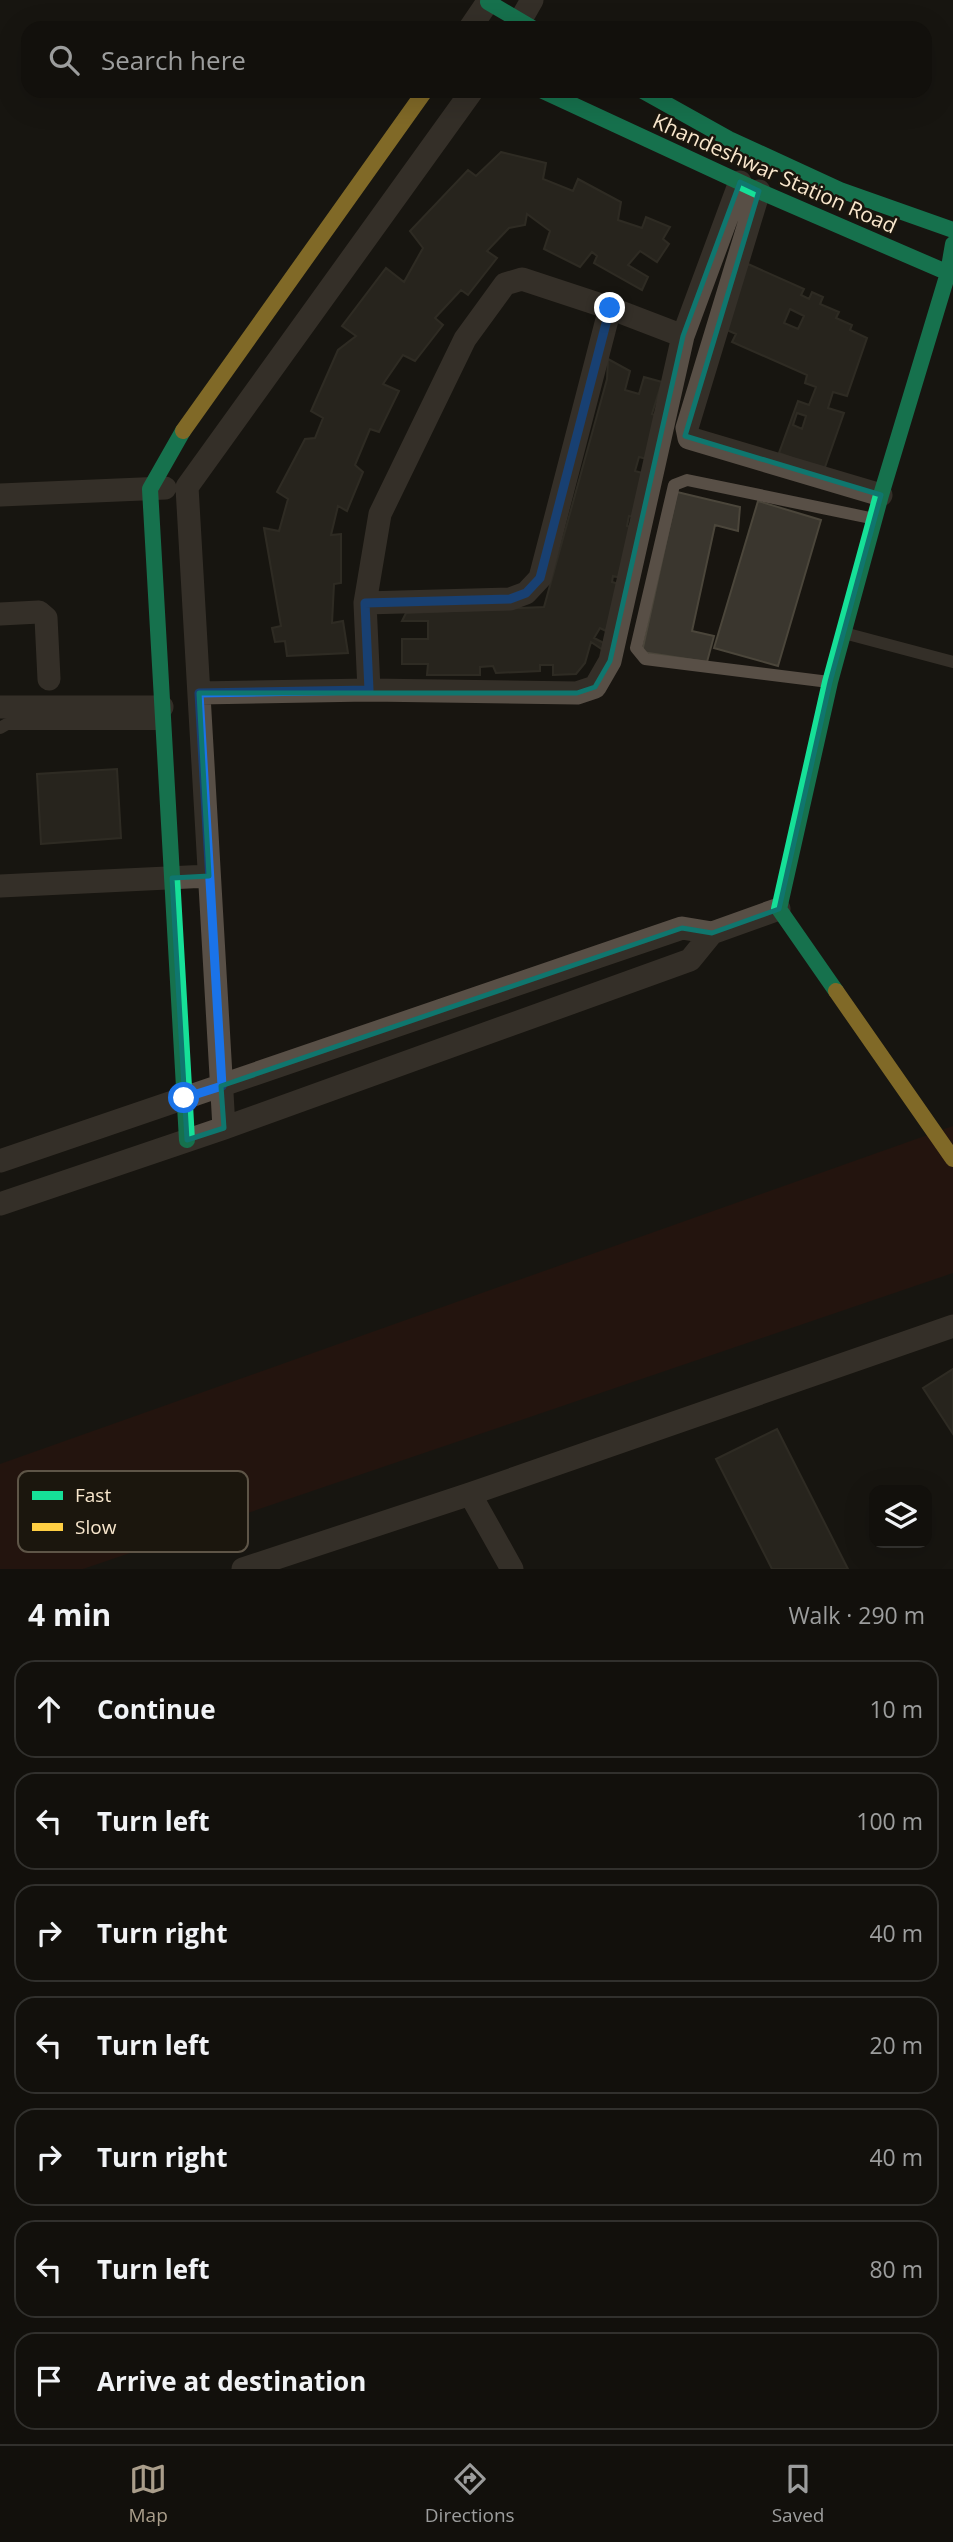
<!DOCTYPE html>
<meta charset="utf-8">
<style>
:root{--surface:#12100c;--page:#1b1915;--text:#f1f3f6;--muted:#9c9d9d;--line:#31302d;--accent:#aa9e8b}
body{margin:0;font-family:"Open Sans",sans-serif;background:var(--page);color:var(--text)}
.controls{position:absolute;right:21px;bottom:21px;display:grid;overflow:hidden;border-radius:14px;box-shadow:0 7px 28px #0002}
.controls button{width:63px;height:63px;display:grid;place-items:center;padding:0;border:0;border-bottom:2px solid var(--line);background:var(--surface);color:var(--text);font:35px sans-serif}
.stop{position:absolute;width:21px;height:21px;margin:-16px;border:5px solid #1a73e8;border-radius:50%;background:#fff}
.stop.end{background:#1a73e8;border-color:#fff;box-shadow:0 2px 7px #0008}
.list{margin:0;padding:0;list-style:none}
h2{display:flex;justify-content:space-between;align-items:center;height:91px;margin:0;padding:0 28px;font-size:30px}
h2 small{font-size:23px;font-weight:400;color:var(--muted)}
.list li{display:grid;grid-template-columns:46px 1fr auto;gap:21px;align-items:center;box-sizing:border-box;height:98px;margin:0 14px 14px;padding:0 14px;border:2px solid var(--line);border-radius:21px}
.list b{display:block;font-size:26px;white-space:nowrap}
.list em{font-size:23px;font-style:normal;color:var(--muted)}
.icon{flex:none;width:38px;height:38px;fill:none;stroke:currentColor;stroke-width:2;stroke-linecap:round;stroke-linejoin:round}
.map{position:relative;flex:none;width:953px;height:1569px;overflow:hidden}
.search{position:absolute;background:var(--surface);box-shadow:0 7px 28px #0002;left:21px;right:21px;top:21px;height:77px;display:flex;align-items:center;gap:18px;box-sizing:border-box;padding:0 24px;border-radius:21px;color:var(--muted);font-size:26px}
.sheet{height:875px;background:var(--surface)}
nav{display:flex;justify-content:space-around;align-items:center;box-sizing:border-box;height:98px;border-top:2px solid var(--line);background:var(--surface);font-size:19px;color:var(--muted)}
nav a{display:grid;justify-items:center;gap:4px}
nav .on{color:var(--accent)}
.map>svg:first-child{display:block}
</style>
<div class="map">
<svg width="953" height="1569" viewBox="0 0 953 1569">
<rect width="100%" height="100%" fill="#181510"/>
<!-- water -->
<path fill="#31120d" d="M953,1126V1273L83,1569H0V1464Z"/>
<!-- building -->
<path fill="#3a362e" stroke="#4b463b" stroke-width="2" fill-rule="evenodd" d="M501,152L546,163L543,179L573,191L578,179L621,202L618,220L642,228L646,217L670,227L663,239L669,244L657,262L640,251L628,265L648,277L642,290L594,263L597,256L592,252L580,267L544,249L550,231L527,214L525,225L509,228L487,251L497,258L468,295L461,290L435,318L443,325L415,361L403,355L383,384L399,391L379,432L370,429L355,465L363,472L347,511L338,506L331,535L341,534V583L334,584L332,623L343,621L348,653L287,656L285,641L275,642L272,628L281,626L264,528L279,531L288,499L277,492L305,439L315,438L323,418L311,411L338,350L356,336L342,326L386,268L404,282L423,248L410,231L468,170L476,176Z
M748,264L804,289L801,295L809,299L812,292L823,297L820,304L839,312L836,318L852,325L850,330L867,338L847,396L833,392L828,408L844,413L824,470L779,453L798,401L809,405L816,387L805,383L807,375L732,342L736,334L720,327ZM790,309L804,316L798,329L784,323ZM797,413L806,416L802,429L793,425Z
M608,359L630,371L625,390L639,394L644,377L662,382L652,414L660,416L647,459L639,457L635,471L646,474L634,517L629,516L627,526L635,528L621,578L613,576L612,582L619,584L606,631L600,628L594,638L604,643L603,650L591,642L585,663L576,674L553,675V665H540V671L496,673L493,666L480,667V675H427L428,664H402V639H428V621H402L406,613L544,607L607,379Z
M677,492L740,507L738,531L715,525L692,631L714,636L707,662L642,652Z
M758,501L821,520L778,666L714,648Z
M117,769L121,838L41,844L37,774Z
M953,1369V1434L923,1388Z
M777,1429L848,1569H772L716,1459Z"/>
<g fill="none" stroke-linecap="round" stroke-linejoin="round">
<!-- lane -->
<path stroke="#584f46" stroke-width="12" d="M844,633L953,662
M829,682L645,659L636,648L674,485L687,480L875,519
M0,728L7,724H163"/>
<!-- street -->
<path stroke="#584f46" stroke-width="23" d="M470,28L489,0
M516,28L532,0
M759,191L687,428L689,438L881,495
M0,495L165,488
M365,603L510,599L526,593L540,578L610,308
M0,614L39,612L46,618L49,679
M369,690L365,603L380,514L465,339L505,284L522,279L610,308L683,336
M199,693L369,690L577,693L595,687L610,661L683,336L740,182
M0,707H162
M0,886L209,876
M224,1128L187,487L472,91
M0,1161L682,928L712,933L779,909
M0,1204L224,1128L690,960L712,933
M470,1494L512,1569
M243,1569L470,1494L953,1326"/>
<!-- fast -->
<path stroke="#16e098" stroke-width="16" d="M488,2L532,28
M543,91L759,191L953,275
M643,91L729,139L840,190L953,230
M183,431L150,489L187,1140
M836,991L779,909L830,682L881,495L948,273L953,244"/>
<!-- slow -->
<path stroke="#ffcf43" stroke-width="16" d="M183,431L425,91
M836,991L953,1159"/>
</g>
<g fill="none" stroke-linecap="round" stroke-linejoin="round">
<!-- route -->
<path stroke="#1a73e8" stroke-width="9" d="M184,1098L222,1086L199,693L369,690L365,603L510,599L526,593L540,578L610,308"/>
</g>
<!-- marked area -->
<path d="M0 0H953V1569H0ZM740,182L759,191L685,436L881,495L830,682L779,909L712,933L682,928L221,1086L224,1128L187,1140L172,878L209,876L199,693H577L595,687L610,661L683,336Z" fill="#181510" fill-opacity=".55" fill-rule="evenodd"/>
<path fill="none" stroke="#0f766e" stroke-width="5" stroke-linejoin="round" d="M740,182L759,191L685,436L881,495L830,682L779,909L712,933L682,928L221,1086L224,1128L187,1140L172,878L209,876L199,693H577L595,687L610,661L683,336Z"/>
<g text-anchor="middle" dominant-baseline="central" stroke-width="5" stroke-linejoin="round" paint-order="stroke">
<!-- street labels -->
<g font-size="21" fill="#f9e7cd" stroke="#1b160d">
<text transform="translate(775 173) rotate(24)">Khandeshwar Station Road</text>
</g>
</g>
<!-- legend -->
<rect x="18" y="1471" width="230" height="81" rx="10" fill="#1b160d" stroke="#5e5547" stroke-width="2"/>
<rect x="32" y="1491" width="31" height="9" fill="#16e098"/>
<rect x="32" y="1523" width="31" height="8" fill="#ffcf43"/>
<g font-size="19" fill="#f9e7cd">
<text x="75" y="1502">Fast</text>
<text x="75" y="1534">Slow</text>
</g>
</svg>
<div class="controls">
<button><svg class="icon" aria-label="layers" viewBox="0 0 24 24"><path d="M12 4l9 5-9 5-9-5zM3 14l9 5 9-5"/></svg></button>
</div>
<div class="stop" style="left:184px;top:1098px"></div>
<div class="stop end" style="left:610px;top:308px"></div>
<div class="search"><svg class="icon" aria-label="search" viewBox="0 0 24 24"><circle cx="10" cy="10" r="6"/><path d="M15 15l6 6"/></svg>Search here</div>
</div>
<section class="sheet">
<h2>4 min<small>Walk · 290 m</small></h2>
<ul class="list">
<li><svg class="icon" aria-label="ahead" viewBox="0 0 24 24"><path d="M12 20V5M6 11l6-6 6 6"/></svg><div><b>Continue</b></div><em>10 m</em></li>
<li><svg class="icon" aria-label="left" viewBox="0 0 24 24"><path d="M17 20v-9H6M10 6l-5 5 5 5"/></svg><div><b>Turn left</b></div><em>100 m</em></li>
<li><svg class="icon" aria-label="right" viewBox="0 0 24 24"><path d="M7 20v-9h11M14 6l5 5-5 5"/></svg><div><b>Turn right</b></div><em>40 m</em></li>
<li><svg class="icon" aria-label="left" viewBox="0 0 24 24"><path d="M17 20v-9H6M10 6l-5 5 5 5"/></svg><div><b>Turn left</b></div><em>20 m</em></li>
<li><svg class="icon" aria-label="right" viewBox="0 0 24 24"><path d="M7 20v-9h11M14 6l5 5-5 5"/></svg><div><b>Turn right</b></div><em>40 m</em></li>
<li><svg class="icon" aria-label="left" viewBox="0 0 24 24"><path d="M17 20v-9H6M10 6l-5 5 5 5"/></svg><div><b>Turn left</b></div><em>80 m</em></li>
<li><svg class="icon" aria-label="arrive" viewBox="0 0 24 24"><path d="M6 21V4h12l-3 4 3 4H6"/></svg><div><b>Arrive at destination</b></div></li>
</ul>
</section>
<nav>
<a class="on"><svg class="icon" aria-label="map" viewBox="0 0 24 24"><path d="M3 6l6-2 6 2 6-2v14l-6 2-6-2-6 2zM9 4v14M15 6v14"/></svg>Map</a>
<a><svg class="icon" aria-label="directions" viewBox="0 0 24 24"><path d="M12 3l9 9-9 9-9-9zM9 14v-3h6M13 9l2 2-2 2"/></svg>Directions</a>
<a><svg class="icon" aria-label="saved" viewBox="0 0 24 24"><path d="M7 4h10v16l-5-4-5 4z"/></svg>Saved</a>
</nav>
